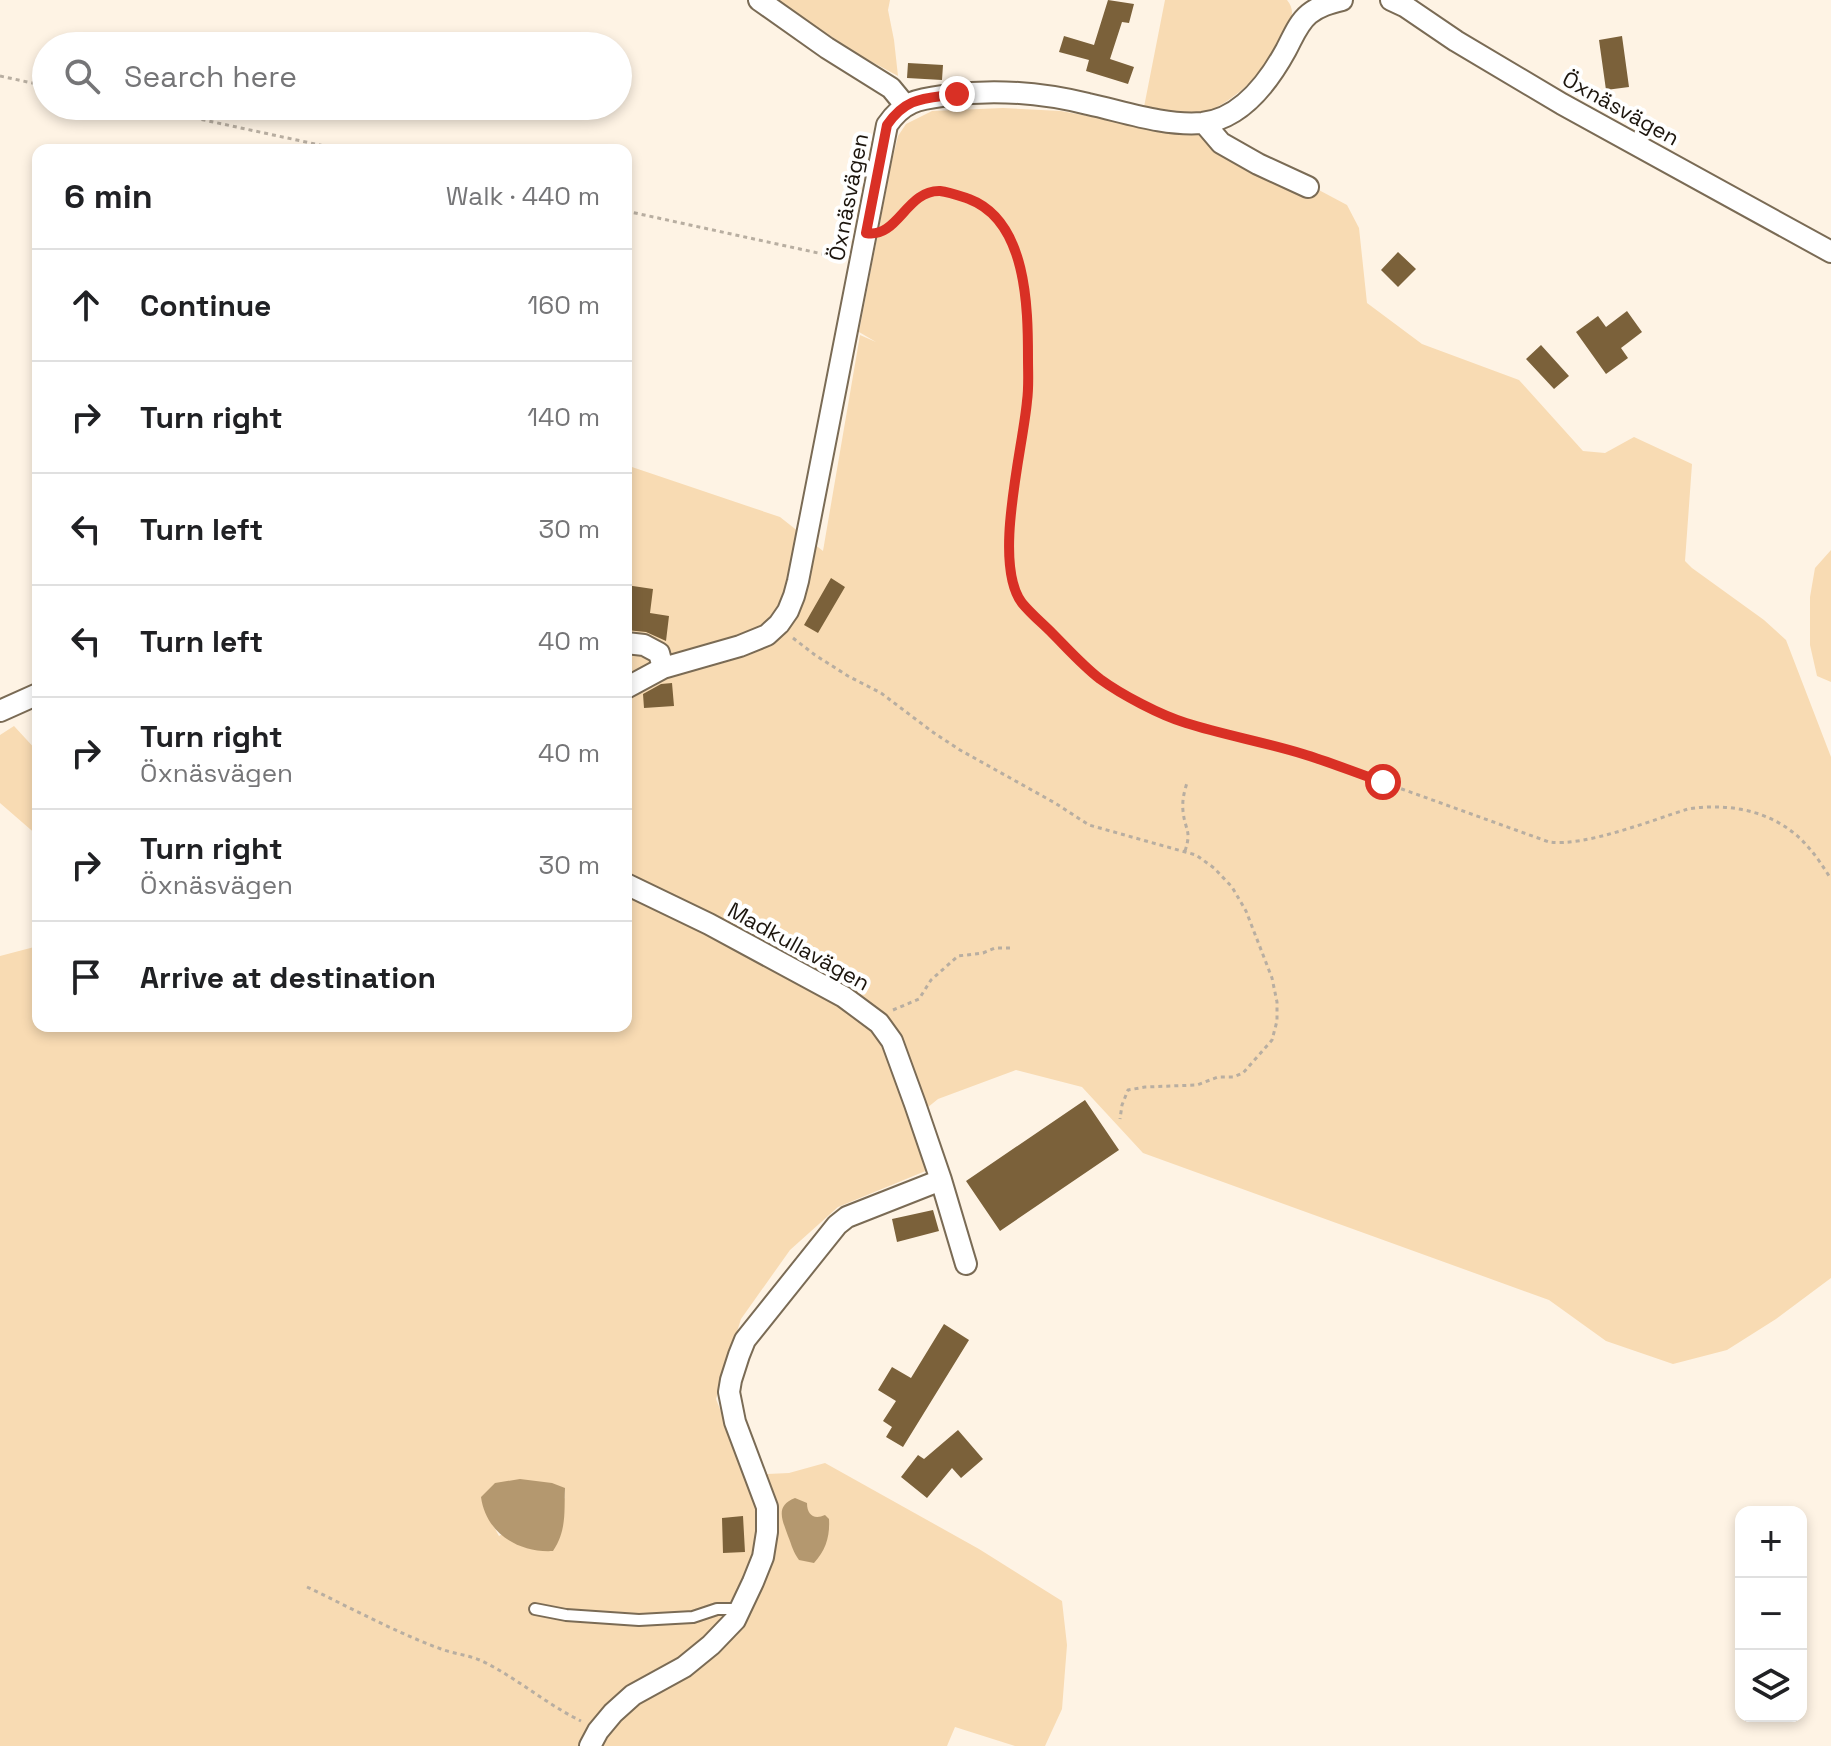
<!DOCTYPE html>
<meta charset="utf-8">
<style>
:root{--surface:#fff;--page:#f2f2f2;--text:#202124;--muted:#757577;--line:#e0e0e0}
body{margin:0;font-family:"Space Grotesk",sans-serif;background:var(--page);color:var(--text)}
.controls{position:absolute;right:24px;bottom:24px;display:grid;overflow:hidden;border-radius:16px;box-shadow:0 4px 12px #0003}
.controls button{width:72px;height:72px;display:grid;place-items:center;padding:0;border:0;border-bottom:2px solid var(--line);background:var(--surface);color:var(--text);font:40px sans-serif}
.stop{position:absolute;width:24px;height:24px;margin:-18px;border:6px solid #d93025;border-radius:50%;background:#fff}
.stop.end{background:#d93025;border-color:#fff;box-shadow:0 2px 8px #0008}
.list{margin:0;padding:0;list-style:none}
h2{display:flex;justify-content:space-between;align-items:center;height:104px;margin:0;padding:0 32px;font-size:34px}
h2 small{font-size:26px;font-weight:400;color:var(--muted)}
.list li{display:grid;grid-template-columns:52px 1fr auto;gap:24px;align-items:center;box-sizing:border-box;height:112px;padding:0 32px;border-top:2px solid var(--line)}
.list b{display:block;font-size:30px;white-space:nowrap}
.list p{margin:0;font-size:26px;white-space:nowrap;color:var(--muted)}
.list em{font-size:26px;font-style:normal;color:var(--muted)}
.icon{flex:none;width:44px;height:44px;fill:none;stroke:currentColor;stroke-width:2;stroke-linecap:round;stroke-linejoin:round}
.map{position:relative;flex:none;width:1831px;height:1746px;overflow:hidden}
.search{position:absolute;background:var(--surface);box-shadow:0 4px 12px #0003;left:32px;top:32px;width:600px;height:88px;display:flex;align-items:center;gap:20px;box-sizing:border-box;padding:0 28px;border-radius:44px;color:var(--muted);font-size:30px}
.panel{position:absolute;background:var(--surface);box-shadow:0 4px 12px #0003;left:32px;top:144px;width:600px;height:888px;border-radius:16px}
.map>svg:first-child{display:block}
</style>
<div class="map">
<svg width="1831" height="1746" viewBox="0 0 1831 1746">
<rect width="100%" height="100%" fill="#fef3e4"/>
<!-- green -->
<path fill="#f8dbb3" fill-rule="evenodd" d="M776,0H890L888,10L894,40L898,76L861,56Z
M1165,0H1287C1297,12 1290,22 1284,34C1278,44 1273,58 1265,67C1250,84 1228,104 1206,112C1187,118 1164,109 1144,107Z
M1003,108L1061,111L1130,124L1214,134L1347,205L1359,228L1367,303L1422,344L1519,380L1583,451L1605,453L1634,437L1692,464L1685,561L1692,568L1764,620L1786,640L1831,757V1278L1776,1319L1727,1350L1673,1364L1606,1341L1549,1300L1143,1153L1082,1087L1016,1070L938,1099L911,1121L928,1170L838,1207L790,1250L741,1319L716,1399L746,1475L789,1473L825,1463L979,1549L1062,1601L1067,1645L1062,1709L1045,1746H1015L955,1727L947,1746H0V956L38,946V1026H626V465L780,517L823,551L860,335L876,342L859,332L891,165L898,136L906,124L932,111ZM565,1488V1498L499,1536L493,1525Z
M1831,550V682L1817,676L1810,645V597L1815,568Z
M14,726L38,752V836L0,803V735Z"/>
<!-- water -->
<path fill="#b4986f" d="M520,1479L552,1483L565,1488C564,1511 567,1530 553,1551C518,1553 486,1533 481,1497L495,1483Z
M795,1498L807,1503C807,1515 814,1520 825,1515L829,1519C830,1536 826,1550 814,1563L799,1560C793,1552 792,1546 788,1536C783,1521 774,1506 795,1498Z"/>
<!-- building -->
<path fill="#7b613a" d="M1108,0L1134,4L1129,23L1122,22L1110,59L1134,67L1128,84L1086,71L1089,60L1059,52L1064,36L1094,45Z
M1622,36L1629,87L1606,90L1599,40Z
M908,63L943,65L942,80L907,78Z
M1398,252L1416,269L1398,287L1381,270Z
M1627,311L1642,332L1621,348L1628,358L1606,374L1576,332L1598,316L1606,327Z
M1541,345L1569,376L1554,389L1526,359Z
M831,578L845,587L818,633L804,625Z
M626,585L653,589L650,613L669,616L666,641L646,632L626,630Z
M672,683L674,706L644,708L643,694L661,684Z
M1085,1100L1119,1150L1000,1231L966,1181Z
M933,1210L939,1231L897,1242L892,1219Z
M944,1324L969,1340L903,1447L886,1437L892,1427L883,1421L896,1401L878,1390L892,1367L911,1378Z
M958,1430L983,1459L961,1478L952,1468L927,1498L901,1477L918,1455L924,1459Z
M743,1516L745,1552L723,1553L722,1518Z"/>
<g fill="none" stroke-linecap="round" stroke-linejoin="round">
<defs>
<path id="lane" d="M535,1609L566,1615L639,1620L693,1617L717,1609H739"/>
<path id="street" d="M759,0L827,48L891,88L905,105
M1391,0L1406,7L1456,41L1562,104L1831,252
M1204,123L1221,143L1258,164L1308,187
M626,643L644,645L659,653L663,668
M626,688L663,668L740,646L767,635L779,624L788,611L794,596L798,581L887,125C905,99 921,99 950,95C996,89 1043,93 1088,104C1125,112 1164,126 1202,123C1241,119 1269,81 1286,50C1293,37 1298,23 1309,14C1319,6 1330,3 1342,0
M0,711L38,694
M626,884L709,924L844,997L879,1023L892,1041L915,1104L941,1180L966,1264
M590,1746L598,1731L613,1713L633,1695L684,1667L711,1645L735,1620L753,1582L763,1557L767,1532V1507L735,1422L729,1392L731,1380L739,1355L745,1340L837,1225L847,1217L941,1180"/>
</defs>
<!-- lane casing -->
<use href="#lane" stroke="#7a6b55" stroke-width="14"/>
<!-- street casing -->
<use href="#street" stroke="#7a6b55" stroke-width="24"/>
<!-- path -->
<path stroke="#b8aea1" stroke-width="3" stroke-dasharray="4 4" stroke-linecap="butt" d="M0,76L46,86
M139,106L343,150
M626,211L841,258
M885,231L919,197L931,192L943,191L985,206L996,217L1010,238L1019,263L1026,294L1028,346L1027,401L1015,479L1009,545L1012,581L1021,601L1099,678L1121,692L1184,722L1302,753L1549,842C1585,847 1652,820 1688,809C1732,802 1779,812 1809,848C1817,857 1824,868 1831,879
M793,638L815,655L848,676L881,693L934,733L960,750L1055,803L1089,825L1196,855L1214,868L1232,887L1246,911L1272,978L1277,1002V1021L1272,1040L1243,1073L1233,1077H1218L1197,1085L1145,1087L1128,1090L1122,1105L1120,1119
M1185,851C1192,830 1185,831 1183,811C1182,801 1184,792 1187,783
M893,1010L919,999L931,980L958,956L983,953L995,948H1012
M307,1587C351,1608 395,1632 441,1649C454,1654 469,1655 482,1661C517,1678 546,1704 581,1721"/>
<!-- lane -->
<use href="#lane" stroke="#fff" stroke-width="10"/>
<!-- street -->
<use href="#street" stroke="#fff" stroke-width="20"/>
</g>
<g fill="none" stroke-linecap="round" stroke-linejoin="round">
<!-- route -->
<path stroke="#d93025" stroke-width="10" d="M957,94C925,99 907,96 887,125L866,233C898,239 906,190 940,191C949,192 960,196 969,199C1027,221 1028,307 1028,359C1028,373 1029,387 1027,401C1023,449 992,563 1022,603C1031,614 1042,623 1052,633C1067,648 1083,666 1100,679C1122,695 1160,715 1186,723C1224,735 1264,742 1303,754C1330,762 1356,773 1383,782"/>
</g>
<g text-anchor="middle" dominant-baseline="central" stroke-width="8" stroke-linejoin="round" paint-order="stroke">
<!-- street labels -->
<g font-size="22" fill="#1c150d" stroke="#fff">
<text transform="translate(1621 108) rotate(29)">Öxnäsvägen</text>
<text transform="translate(848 197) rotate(-79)">Öxnäsvägen</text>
<text transform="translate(799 946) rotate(29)">Madkullavägen</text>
</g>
</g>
</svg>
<div class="controls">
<button>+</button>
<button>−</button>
<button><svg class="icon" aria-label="layers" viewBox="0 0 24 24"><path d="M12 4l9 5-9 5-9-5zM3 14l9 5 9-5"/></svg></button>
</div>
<div class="stop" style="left:1383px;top:782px"></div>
<div class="stop end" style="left:957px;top:94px"></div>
<div class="search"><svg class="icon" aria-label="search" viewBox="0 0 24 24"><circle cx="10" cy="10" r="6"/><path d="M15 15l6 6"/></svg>Search here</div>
<section class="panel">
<h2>6 min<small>Walk · 440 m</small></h2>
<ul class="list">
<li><svg class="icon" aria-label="ahead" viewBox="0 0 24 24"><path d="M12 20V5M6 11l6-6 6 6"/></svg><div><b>Continue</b></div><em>160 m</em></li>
<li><svg class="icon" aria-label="right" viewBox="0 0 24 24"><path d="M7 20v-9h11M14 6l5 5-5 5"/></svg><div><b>Turn right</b></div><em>140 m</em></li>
<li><svg class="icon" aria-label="left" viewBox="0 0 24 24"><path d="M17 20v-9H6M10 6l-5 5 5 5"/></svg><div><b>Turn left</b></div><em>30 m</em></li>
<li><svg class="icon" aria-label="left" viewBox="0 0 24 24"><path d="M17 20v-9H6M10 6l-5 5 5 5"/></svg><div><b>Turn left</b></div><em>40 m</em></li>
<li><svg class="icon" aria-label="right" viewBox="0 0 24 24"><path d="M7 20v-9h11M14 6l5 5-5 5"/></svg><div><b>Turn right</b><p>Öxnäsvägen</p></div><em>40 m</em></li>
<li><svg class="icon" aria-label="right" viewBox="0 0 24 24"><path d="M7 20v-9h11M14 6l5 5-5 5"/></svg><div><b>Turn right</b><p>Öxnäsvägen</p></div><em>30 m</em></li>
<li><svg class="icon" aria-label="arrive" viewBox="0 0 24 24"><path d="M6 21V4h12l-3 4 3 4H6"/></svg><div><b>Arrive at destination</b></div></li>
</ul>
</section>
</div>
